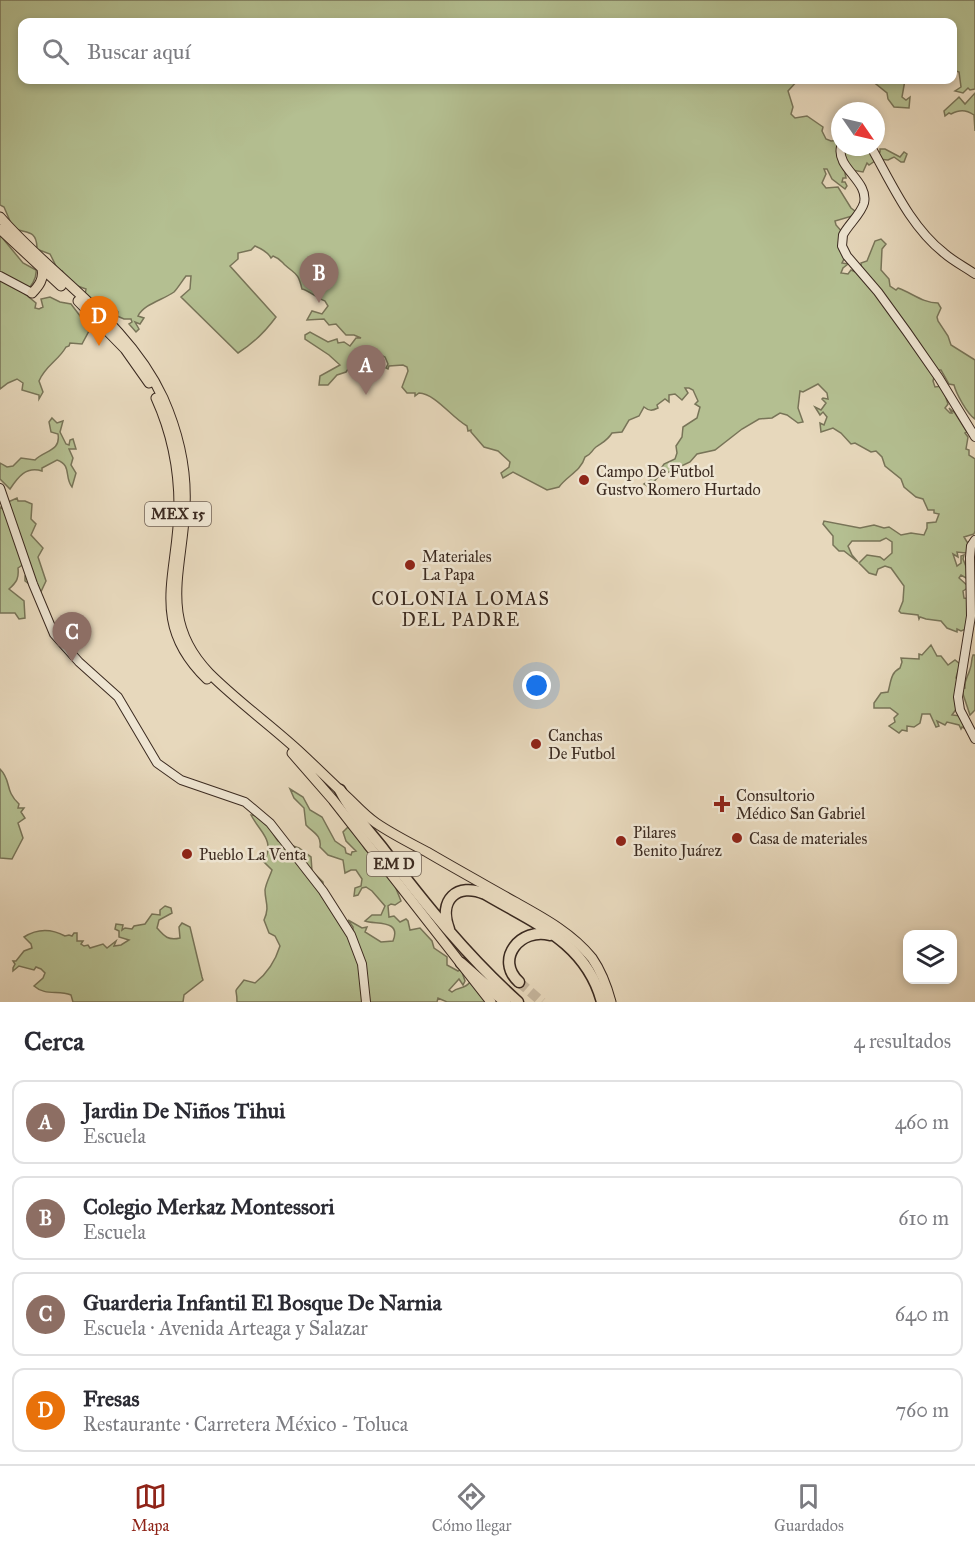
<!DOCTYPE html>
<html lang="es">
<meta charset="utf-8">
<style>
:root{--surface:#fff;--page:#f7f7f7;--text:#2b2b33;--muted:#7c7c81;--line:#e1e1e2;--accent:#8f2418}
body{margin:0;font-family:"IM FELL Great Primer",serif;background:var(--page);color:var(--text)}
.controls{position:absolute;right:18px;bottom:18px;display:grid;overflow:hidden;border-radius:12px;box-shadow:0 3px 9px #0003}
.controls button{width:54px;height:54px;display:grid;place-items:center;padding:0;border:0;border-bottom:2px solid var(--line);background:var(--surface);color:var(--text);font:30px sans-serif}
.compass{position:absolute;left:831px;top:102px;width:54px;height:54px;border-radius:50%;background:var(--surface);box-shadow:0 3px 9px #0003;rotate:124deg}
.you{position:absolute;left:537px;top:686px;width:21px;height:21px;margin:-15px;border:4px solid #fff;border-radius:50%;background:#1a73e8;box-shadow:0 0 0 9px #1a73e833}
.badge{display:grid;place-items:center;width:39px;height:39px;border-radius:50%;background:var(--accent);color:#fff;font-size:20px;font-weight:700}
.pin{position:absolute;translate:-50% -50px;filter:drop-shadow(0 2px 3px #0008)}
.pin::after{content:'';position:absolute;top:32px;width:21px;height:18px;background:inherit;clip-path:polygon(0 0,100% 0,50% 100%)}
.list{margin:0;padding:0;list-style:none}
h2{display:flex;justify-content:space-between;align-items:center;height:78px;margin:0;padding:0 24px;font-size:26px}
h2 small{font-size:20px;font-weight:400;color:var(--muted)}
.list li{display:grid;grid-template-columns:39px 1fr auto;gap:18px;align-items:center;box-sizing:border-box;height:84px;margin:0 12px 12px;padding:0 12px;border:2px solid var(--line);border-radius:12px}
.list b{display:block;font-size:22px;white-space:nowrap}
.list p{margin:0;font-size:20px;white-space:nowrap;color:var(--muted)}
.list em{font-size:20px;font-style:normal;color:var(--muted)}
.icon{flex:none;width:33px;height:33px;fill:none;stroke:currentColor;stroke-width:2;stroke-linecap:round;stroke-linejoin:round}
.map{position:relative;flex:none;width:975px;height:1002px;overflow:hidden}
.search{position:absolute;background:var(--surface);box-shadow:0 3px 9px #0003;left:18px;right:18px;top:18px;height:66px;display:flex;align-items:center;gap:15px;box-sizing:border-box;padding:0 21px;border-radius:12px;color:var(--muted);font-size:22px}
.sheet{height:462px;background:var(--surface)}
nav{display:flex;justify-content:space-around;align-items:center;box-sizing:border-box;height:84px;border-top:2px solid var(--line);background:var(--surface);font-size:16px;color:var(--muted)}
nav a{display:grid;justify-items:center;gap:3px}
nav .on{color:var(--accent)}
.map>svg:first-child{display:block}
</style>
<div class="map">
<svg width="975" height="1002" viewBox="0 0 975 1002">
<rect width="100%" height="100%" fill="#e7d8bc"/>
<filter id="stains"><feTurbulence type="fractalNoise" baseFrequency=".00333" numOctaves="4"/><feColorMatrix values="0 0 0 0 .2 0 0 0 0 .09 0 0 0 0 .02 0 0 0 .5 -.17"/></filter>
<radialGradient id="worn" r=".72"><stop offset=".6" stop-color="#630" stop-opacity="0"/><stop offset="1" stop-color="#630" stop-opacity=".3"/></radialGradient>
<!-- green -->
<path fill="#b4bf91" stroke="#787458" stroke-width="1.5" d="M0,0H975V89L970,90L968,88L963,93L955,91L961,87L959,72L953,70L952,22H22V80H798L788,91L793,107L791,114L795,118L807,116L823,127L822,131L826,139L831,141L840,140V147H851L850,151L855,149L860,152L862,147H869L873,152H880V149H885L900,157L904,152L907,154L904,162H901L894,157L888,160L878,159L869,165L867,163L863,172L852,170L845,173L846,178H843L842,182H845L847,186L845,189L832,179L827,169H824L826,174L822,183L826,188L838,187L851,208L859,214L835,221L836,225L843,233L844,259L842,263L848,264L843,268L841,273L848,274L851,270L862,275L861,263L867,261L875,241L881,239L886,244L882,249L881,270L889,279L890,286L896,290L898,288C912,293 923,303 938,303L941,308L937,317L938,321L948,336L951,345L975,360V419C967,414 956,393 954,385L949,384L941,370H936L933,381L935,387L942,386L948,404L945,408L950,413H952L949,408L955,413L967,432L965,433L968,437L966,449L969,450V455L975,459V531L974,534L964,537L967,542L973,543L966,553L957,552L958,557L953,554L957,566L961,563V556L964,555L963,559L969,574L966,578L961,575L959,578L969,587L963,591L964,598L970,599L966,629L961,631L957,629V632L947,628L941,621L926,619L920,617L919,619L918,615L901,613L899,611L903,601L904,586L891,568L885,566L878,569L876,575L869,573L859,563L867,555L880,557L884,560L892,553V542L886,538L880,541H852L848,546L852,555L858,562L844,551H839L833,545V536L823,524L824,521L860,528L874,525L884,528L889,527L901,535L911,533L924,535L927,528V523L936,522L939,514L934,513V510H928L923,499L916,497L904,487L901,479L885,466L882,457L876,451L871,452L855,443L851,444L841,433L833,428L821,432L820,423L824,425L827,417L823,412L820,415L815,407L821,410L826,403L822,399L823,398L828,399L827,393L818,384L803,392L800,391L798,408L803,422L798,423L787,415L780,413L772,418L759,419L742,429L715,450L697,454L690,462L658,477L649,487L644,484L656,476L664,464L675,459L677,453L676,446L682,437L683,427L697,418L700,407L695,404L698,401L693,390L689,388H685L688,393L682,400L675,394L669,395V402L665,399L657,405L658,408C652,411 649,411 644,407L639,416L629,420L622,432L612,433C607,441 603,442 596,447C591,451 592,454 585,457C581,471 567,476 559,487L547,490L513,472L503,478L501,473L509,467L510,462L498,451L484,447L471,432V430L468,431L467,426C452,418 436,394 419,393L415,396V393H407L402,387L408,371L407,367L403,365L389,366L388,369L386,368L388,364L385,357L365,348L362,351L364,355L355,359L346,372L337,375L328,385H319L320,376L340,365L329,355L305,339V335L310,332L328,342L337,339L338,343L344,342L350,346L356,338H361L354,335H346L336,324L329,325L324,319L307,320L312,311L322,314L328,306L325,301C317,298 308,290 302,289C298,272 296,275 285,265C280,260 279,258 273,256L271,258C268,252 262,249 255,246L251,250L238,253V259L230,266L276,317C265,332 254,343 238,353L181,297L190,289L191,276H186C182,281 178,288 174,292C163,300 144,304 138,316L144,318L140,324L135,322L139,329L136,332L129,324L132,322L131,319H124L117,316L118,312C114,306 106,301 99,303V307L85,295L86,289L72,284L62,271L59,272L50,254L34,248L37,247C36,229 26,234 13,228L4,207L0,205Z
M871,80H905L902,97L906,100L910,97L909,108L894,107L888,99L887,93Z
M975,93V131L974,115C965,109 959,110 951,114L949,113L945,116L944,111L957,99L959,97L965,104Z
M0,235L23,263L36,270C37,278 31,288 24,293L36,303L35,308L39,309L43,307L41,299L50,297L60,302L71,304L90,329L82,344L70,343L69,346L66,347C59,360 45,366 39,381L43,392L39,399V395L22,390L23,383L17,379L8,383L0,389Z
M52,418L57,423L63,421L60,432L66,444L69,445L70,440L73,439L76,449H69L73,458L71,465L76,473L72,487C64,477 72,465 57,460L42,468V471C26,466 18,477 10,489L0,479V463L7,467L13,466L21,458L35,460C44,450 61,452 58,434L51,432L49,422Z
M17,498L18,501H25L32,504L31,519L36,524L31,535L43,548L38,557L46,581L39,596L34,588L25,581V576L29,571L24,564L18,568C19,578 17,582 9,589L24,601L25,618L19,619L15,613H0V507L7,512L8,502Z
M931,645L937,656H941L948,665L955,660L960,664L956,678L962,689L965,688C964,680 968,677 970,669C972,665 971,660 973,655H975V710L970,715L962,691L957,708L952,715L961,716L966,729L962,727L961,729L959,725L947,722L945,725L937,721L939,726L936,727L930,714H922L920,723L914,727L907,726V731L902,730L899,733L889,726L895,722L894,718L898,714L890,708H874V703L881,693L888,692C891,683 890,673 900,668L902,662L901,658L919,659V654L922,655Z
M0,769C12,781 4,790 19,804L18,808H24L21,812L25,818L18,823L23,838L12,859L0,858Z
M290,789L303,797L310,810L322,817L335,841L345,848L346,853L351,855L352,852L356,851L346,841L343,832L348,827L362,839C362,850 368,852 378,858L381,872L393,881L401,901L395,905L391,904L388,906L389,917L394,916L400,922L406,919L408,921L410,930L420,928L432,941L434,948L447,957V965L458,971L461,969L465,981L463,985L459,979L449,990L452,992C459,986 464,990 470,982L489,1002H447L438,998L437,1002H237C237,985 232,996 244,980L255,983C268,973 275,962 280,946L275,936L269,933L264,920C270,907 265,902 265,890C266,883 270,876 272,870L264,862C275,839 261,834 251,815C266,816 270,831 278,841L299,848L311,857L312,871L323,882V885L319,892L346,934L353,936V927L348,920L362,928L367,927L365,932L381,942L393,941C402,919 375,925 365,921L372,915H381L385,906L372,891L366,887L362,888L358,895L354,896L355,888L361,886L362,879L356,870H351L345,873L343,860L328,855L320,847C322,835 312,832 306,825L304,808L294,798Z
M165,906L171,908L172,913L159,920L157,928C164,936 168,941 180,938L179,927L182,923L190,927L202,977L203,980L184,995L183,1002H73L71,995C58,990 45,996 34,986L43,978L45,973L41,969L36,967L34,970L19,966L13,971V968L15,964L13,961H16L24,951L32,948L31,944L24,937C38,928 52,929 65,936L69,935L72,936L74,933H77V941H83L81,944L84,946L88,945L90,948L103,944L107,948L116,941L114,946L121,945L129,940L119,937V931L115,929L116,924L123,925L122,930L125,928L132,929L134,926L145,924L152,914L160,915V910Z"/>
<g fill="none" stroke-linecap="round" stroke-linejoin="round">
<!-- highway-tunnel -->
<path stroke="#c5b59d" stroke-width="10" stroke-dasharray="10 5" stroke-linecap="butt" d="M519,982L542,1002"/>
<defs>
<path id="secondary" d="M841,147C836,168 869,181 864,203C861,214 848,225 843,235L842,246L847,256L878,292L907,332L939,378L975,437
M871,147C892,184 910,226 944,253C953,261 965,267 975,274
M0,276L32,293
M0,488L33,584L54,634L79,662L118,697L157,763L181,780L245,802L270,823L323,891L351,935L362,964L366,1002
M975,540L971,546L970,557L971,616L958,697L960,710L975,739"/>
<path id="primary" d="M0,217C53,278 128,322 163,398C178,432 187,469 185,507C182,571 158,620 209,673C238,702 272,726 302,754C316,767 330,781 344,794C355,804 364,815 376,823C392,834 410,843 427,852C456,869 485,885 515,902C542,917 572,933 592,958C601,971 607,987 611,1002
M0,229L61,286
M32,293C39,286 44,279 42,269
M78,301L125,349L149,383
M156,398C171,431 179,469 179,506C179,574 148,622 207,679
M292,753L333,800L491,1002"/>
<path id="highway" d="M340,790C351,812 369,831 384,850C425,904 467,956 518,1002
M449,929C438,900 457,882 485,894C534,923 586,942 602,1002
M461,963L505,1002
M519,982C494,959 521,927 550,935"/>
</defs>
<!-- secondary casing -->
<use href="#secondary" stroke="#3b2a20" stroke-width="10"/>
<!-- primary casing -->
<use href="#primary" stroke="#3b2a20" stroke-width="11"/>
<!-- highway casing -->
<use href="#highway" stroke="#3b2a20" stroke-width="13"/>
<!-- secondary -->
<use href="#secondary" stroke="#efe6d3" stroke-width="8"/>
<!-- primary -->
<use href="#primary" stroke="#e7d8bc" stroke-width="9"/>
<!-- highway -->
<use href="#highway" stroke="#e7d8bc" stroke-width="10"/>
</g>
<!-- markers -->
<g fill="#8f2418" stroke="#efe6d3" stroke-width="2">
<circle cx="584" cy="480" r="6"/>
<circle cx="410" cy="565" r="6"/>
<circle cx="536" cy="744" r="6"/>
<path d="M719 795h6v6h6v6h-6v6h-6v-6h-6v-6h6z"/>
<circle cx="737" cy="838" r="6"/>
<circle cx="621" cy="841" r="6"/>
<circle cx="187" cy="854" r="6"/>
</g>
<g text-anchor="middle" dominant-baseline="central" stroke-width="5" stroke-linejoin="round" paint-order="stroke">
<!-- shield labels -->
<g fill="#efe6d3" stroke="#716256" stroke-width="1.5">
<rect x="145" y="502" width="66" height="24" rx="4.5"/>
<rect x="367" y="852" width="54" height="24" rx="4.5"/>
</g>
<g font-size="15" font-weight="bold" fill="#3b2a20">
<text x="178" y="514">MEX 15</text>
<text x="394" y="864">EM D</text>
</g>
<!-- poi labels -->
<g font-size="16" fill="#3b2a20" stroke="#efe6d3" text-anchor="start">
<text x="596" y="471">Campo De Futbol<tspan x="596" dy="18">Gustvo Romero Hurtado</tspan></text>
<text x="422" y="556">Materiales<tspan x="422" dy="18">La Papa</tspan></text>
<text x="548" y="735">Canchas<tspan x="548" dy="18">De Futbol</tspan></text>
<text x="736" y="795">Consultorio<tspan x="736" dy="18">Médico San Gabriel</tspan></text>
<text x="633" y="832">Pilares<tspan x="633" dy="18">Benito Juárez</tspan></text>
<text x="749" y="838">Casa de materiales</text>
<text x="199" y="854">Pueblo La Venta</text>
</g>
<!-- neighbourhood labels -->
<g font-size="18" letter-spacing="1.5" fill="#3b2a20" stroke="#efe6d3">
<text x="461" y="599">COLONIA LOMAS<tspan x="461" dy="21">DEL PADRE</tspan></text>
</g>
</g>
<rect width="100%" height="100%" filter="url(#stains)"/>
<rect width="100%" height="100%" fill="url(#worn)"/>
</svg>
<div class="controls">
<button><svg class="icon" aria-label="layers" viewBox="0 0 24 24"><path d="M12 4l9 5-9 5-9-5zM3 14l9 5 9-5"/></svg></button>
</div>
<svg class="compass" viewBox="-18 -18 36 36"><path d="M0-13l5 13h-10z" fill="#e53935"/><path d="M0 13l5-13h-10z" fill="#7c7c81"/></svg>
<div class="you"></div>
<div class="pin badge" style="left:366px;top:395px;background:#8d6e63">A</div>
<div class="pin badge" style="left:319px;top:303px;background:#8d6e63">B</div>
<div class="pin badge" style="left:72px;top:662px;background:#8d6e63">C</div>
<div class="pin badge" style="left:99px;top:346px;background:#e8710a">D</div>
<div class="search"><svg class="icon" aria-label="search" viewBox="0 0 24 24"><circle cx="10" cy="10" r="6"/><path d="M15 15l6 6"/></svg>Buscar aquí</div>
</div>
<section class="sheet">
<h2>Cerca<small>4 resultados</small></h2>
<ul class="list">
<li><span class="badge" style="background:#8d6e63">A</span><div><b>Jardin De Niños Tihui</b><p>Escuela</p></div><em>460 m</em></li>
<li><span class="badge" style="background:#8d6e63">B</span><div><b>Colegio Merkaz Montessori</b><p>Escuela</p></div><em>610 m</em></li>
<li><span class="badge" style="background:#8d6e63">C</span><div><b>Guarderia Infantil El Bosque De Narnia</b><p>Escuela · Avenida Arteaga y Salazar</p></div><em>640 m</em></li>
<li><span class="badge" style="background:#e8710a">D</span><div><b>Fresas</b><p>Restaurante · Carretera México - Toluca</p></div><em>760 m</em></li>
</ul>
</section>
<nav>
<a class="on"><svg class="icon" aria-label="map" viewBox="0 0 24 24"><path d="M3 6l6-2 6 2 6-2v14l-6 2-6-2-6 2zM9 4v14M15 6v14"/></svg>Mapa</a>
<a><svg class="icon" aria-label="directions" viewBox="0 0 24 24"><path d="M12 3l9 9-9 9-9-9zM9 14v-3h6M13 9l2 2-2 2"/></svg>Cómo llegar</a>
<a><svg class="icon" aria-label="saved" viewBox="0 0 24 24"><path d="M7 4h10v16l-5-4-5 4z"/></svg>Guardados</a>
</nav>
